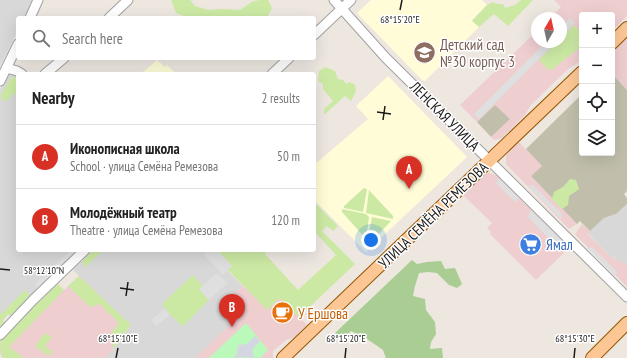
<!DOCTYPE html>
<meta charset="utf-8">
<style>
:root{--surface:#fff;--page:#f2f2f2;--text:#222;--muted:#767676;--line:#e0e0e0;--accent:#d93025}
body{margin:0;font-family:"PT Sans Narrow",sans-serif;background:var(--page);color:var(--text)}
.controls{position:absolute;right:12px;top:12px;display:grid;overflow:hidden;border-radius:4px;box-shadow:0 4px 16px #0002}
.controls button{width:36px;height:36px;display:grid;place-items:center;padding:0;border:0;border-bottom:1px solid var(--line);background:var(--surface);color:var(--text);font:20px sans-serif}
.compass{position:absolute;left:531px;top:12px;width:36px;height:36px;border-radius:50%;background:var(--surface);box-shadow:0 4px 16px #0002;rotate:9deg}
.you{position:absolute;left:371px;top:240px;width:14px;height:14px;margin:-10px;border:3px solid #fff;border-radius:50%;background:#1a73e8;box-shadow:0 0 0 6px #1a73e833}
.badge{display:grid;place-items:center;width:26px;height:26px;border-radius:50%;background:var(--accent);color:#fff;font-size:13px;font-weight:700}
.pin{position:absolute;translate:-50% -33px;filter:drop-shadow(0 1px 2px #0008)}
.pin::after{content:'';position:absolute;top:21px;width:14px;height:12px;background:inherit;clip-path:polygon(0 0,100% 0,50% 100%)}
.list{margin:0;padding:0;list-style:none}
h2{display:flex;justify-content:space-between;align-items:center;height:52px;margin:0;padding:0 16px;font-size:17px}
h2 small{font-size:13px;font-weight:400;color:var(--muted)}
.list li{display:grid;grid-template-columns:26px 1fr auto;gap:12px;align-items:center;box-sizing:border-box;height:64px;padding:0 16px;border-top:1px solid var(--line)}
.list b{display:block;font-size:15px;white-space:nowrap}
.list p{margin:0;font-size:13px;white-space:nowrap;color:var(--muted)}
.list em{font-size:13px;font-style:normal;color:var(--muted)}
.icon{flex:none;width:22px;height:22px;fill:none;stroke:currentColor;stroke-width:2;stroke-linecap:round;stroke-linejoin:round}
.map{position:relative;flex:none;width:627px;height:358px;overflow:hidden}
.search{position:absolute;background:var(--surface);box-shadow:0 4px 16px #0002;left:16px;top:16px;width:300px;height:44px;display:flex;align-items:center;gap:10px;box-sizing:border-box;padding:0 14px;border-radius:4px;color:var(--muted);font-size:15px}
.panel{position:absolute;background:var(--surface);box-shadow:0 4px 16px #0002;left:16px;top:72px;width:300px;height:180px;border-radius:4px}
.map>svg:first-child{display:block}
</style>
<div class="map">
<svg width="627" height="358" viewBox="0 0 627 358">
<rect width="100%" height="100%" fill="#ede7e0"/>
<!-- residential -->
<path fill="#d9d8d8" d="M0,0H32L24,18H18V30L0,66Z
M14,72L18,74V250H82L11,316L8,314L3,320L4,322L0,327V90L8,74Z
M627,204V264L617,261L614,257L612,258L588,233L604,218L616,214Z
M93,250H203L206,253L209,250H217L232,266L228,271L243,286L235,294L248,308L195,358H106L131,325L73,270Z"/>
<!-- commercial -->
<path fill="#efced0" d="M554,0H627V16L612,31V15H582V61L569,68L530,106L525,115L502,138L494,140L491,137L510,119L495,105L477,122L460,105L537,31V42H561V18H550L561,7Z
M627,37V90L612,74V52Z
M518,141L542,166L531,176L577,224L569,229L506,164V152Z
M486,172L496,175L531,210L568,246L567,250L536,280L490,234L491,232L487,228L492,223L462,194Z
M582,224L590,231L588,234L612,258L613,257L617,261L627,264V287L575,234Z
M79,276L131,325L106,358H3L2,357L0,353V340L58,284L64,290Z
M243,286L267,309L280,298L307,325L293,338L286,340L273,351V357L272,358H195L248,308L235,294Z"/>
<!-- education -->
<path fill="#fffcd7" d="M371,0H482L487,5L472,20L479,27L425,81L422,80L357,13Z
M157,60L165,67L167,65L176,74H141Z
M388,76L467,157L366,252L314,200V165L368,119L356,106Z"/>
<!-- construction -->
<path fill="#c1bfac" d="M612,74L627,90V191L624,194L627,198V204L616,214L604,218L590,231L580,221L577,224L531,176L542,166L526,149L582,94V153H612Z
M495,105L510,119L491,137L477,122Z"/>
<!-- grass -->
<path fill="#cce9a4" d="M171,0H190L195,6L208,10L222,9L240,10C253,1 252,0 268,0L272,8L268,16L264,18H189L176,13Z
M521,0H533L508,26L494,14L479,27L472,21L487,5L493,2L497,4H503L505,8L515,5Z
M574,25L582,34V46L550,71L539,60L557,42H561V38Z
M325,67L335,71L338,79L343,80L346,84L350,82L355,85L356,91L351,101L345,96L324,115V109L333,101L323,89V84L318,81L319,71Z
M17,77H18V94L15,93L7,100L2,101L1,94L11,78Z
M570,179L576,180L579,189L569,196L568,205L562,209L552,199L554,192L563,187Z
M364,188L367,189L363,212L344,208V206Z
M369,190L393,216V219L366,213Z
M314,202L338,226L333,231L327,226L322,231L355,264L299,317L280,298L267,310L228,270L232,266L217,250H268L265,254L298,290L336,255L314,231Z
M342,209L366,214L369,217L366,239L342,212Z
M372,217L391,221L372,241H369L368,239Z
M93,250H103L86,267L82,262Z
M193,275L203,286L199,289L209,300L183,326C174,319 168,313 162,304Z
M79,276L131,325L113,349L112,342L109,336L119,323L100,304L90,307L68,286Z
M58,284L64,290L9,347L23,357L22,358H3C0,353 0,344 1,338Z
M25,290L31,297L11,316L8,314L3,320L4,322L0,327V315Z
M45,333L52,337L45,346L52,351L49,356L35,346Z"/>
<!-- forest -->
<path fill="#aacd94" d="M412,260L417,264L427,262L441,261L445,269L455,268L462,284L457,288L449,285L437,273L428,272L419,273L415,286L413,296L425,299L426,310L435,322L436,334L431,342L430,349L442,348L443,358H386L383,350L367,339L351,331L344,339L335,333Z"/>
<!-- park -->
<path fill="#bbf9bb" d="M246,323L268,350L260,358H209Z"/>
<!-- parking -->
<path fill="#dfdfdf" d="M570,18L575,23L561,37V28Z
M546,42H556L479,119L474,114Z
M499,178L519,198L515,202L496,183Z
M533,185L562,214L561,219L528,186Z
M531,210L564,242L558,248L528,217Z
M592,247L617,272L615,276L587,248Z
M71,250H82L40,290L35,284Z
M209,250H217L232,266L223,275L204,255Z
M217,273L227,283L209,300L199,289Z
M165,309L170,315L156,326L151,320Z"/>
<!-- plaza -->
<path fill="#d4d6e2" d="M255,336L260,341L253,349V355L255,358L243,357L233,358L237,354L238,345L247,344Z"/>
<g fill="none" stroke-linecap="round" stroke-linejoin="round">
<defs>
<path id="minor" d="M334,0L386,58L627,297
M30,18L38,0
M109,18L128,0
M314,35L351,0
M7,68L17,71L22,74
M45,74L64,58
M272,74L289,58
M0,81L18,44
M0,335L33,300L85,250"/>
<path id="major" d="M612,43L627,28
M283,358L582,72
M592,358L627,323"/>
</defs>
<!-- minor casing -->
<use href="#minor" stroke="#a2a2a2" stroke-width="11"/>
<!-- major casing -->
<use href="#major" stroke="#925500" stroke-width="14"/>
<!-- minor -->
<use href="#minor" stroke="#fff" stroke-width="9"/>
<!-- major -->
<use href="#major" stroke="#fcc795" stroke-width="12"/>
</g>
<!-- ticks -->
<path fill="none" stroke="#1b1b1b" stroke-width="1.5" d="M400,10L402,0M377,112L391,114M383,120L385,106M0,269L10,270M120,288L134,290M126,296L128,282M116,358L118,348M345,358L346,348M574,358L575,348"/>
<!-- icons -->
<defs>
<symbol id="school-disc" viewBox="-11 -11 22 22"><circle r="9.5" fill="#8d6e63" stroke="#fff"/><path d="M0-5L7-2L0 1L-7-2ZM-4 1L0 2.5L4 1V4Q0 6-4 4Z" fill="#fff"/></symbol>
<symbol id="supermarket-disc" viewBox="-11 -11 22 22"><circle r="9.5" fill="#3f7fe0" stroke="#fff"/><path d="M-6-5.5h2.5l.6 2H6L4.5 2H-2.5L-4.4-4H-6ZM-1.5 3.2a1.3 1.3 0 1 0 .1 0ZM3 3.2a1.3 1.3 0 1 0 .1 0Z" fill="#fff"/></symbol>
<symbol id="cafe-disc" viewBox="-11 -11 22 22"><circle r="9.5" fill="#e8710a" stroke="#fff"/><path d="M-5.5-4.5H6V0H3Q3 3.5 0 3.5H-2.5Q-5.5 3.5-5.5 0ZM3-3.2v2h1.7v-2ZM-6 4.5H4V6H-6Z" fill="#fff"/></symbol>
</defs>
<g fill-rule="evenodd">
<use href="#school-disc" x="412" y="40" width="25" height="25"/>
<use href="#supermarket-disc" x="518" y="232" width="25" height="25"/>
<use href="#cafe-disc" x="270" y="300" width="25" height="25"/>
</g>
<g text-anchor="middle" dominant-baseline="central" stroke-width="3" stroke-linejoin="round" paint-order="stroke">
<!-- education labels -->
<g font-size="15" fill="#785e54" stroke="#fff" text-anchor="start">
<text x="440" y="44">Детский сад<tspan x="440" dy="17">№30 корпус 3</tspan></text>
</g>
<!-- street labels -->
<g font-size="15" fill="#1b1b1b" stroke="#fff">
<text transform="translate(445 116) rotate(45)">ЛЕНСКАЯ УЛИЦА</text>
<text transform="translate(433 215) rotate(-44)">УЛИЦА СЕМЁНА РЕМЕЗОВА</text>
</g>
<!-- shop labels -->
<g font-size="15" fill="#366cbe" stroke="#fff" text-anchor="start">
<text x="546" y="244">Ямал</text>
</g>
<!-- food labels -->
<g font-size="15" fill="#c56008" stroke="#fff" text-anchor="start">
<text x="298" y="313">У Ершова</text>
</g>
</g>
<g font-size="10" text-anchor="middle" fill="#1b1b1b" stroke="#fff" stroke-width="3" stroke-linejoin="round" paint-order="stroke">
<text x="400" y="23">68°15'20"E</text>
<text x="44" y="274">58°12'10"N</text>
<text x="118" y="342">68°15'10"E</text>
<text x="346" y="342">68°15'20"E</text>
<text x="575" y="342">68°15'30"E</text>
</g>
</svg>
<div class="controls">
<button>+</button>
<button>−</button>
<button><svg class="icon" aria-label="locate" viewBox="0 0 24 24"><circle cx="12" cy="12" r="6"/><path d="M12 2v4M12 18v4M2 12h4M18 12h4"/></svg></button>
<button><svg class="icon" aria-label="layers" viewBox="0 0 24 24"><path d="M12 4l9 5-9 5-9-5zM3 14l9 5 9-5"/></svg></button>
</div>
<svg class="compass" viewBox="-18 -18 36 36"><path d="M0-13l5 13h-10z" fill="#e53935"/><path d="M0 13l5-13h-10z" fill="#767676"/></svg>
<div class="you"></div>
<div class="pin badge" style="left:409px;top:189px">A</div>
<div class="pin badge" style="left:232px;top:327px">B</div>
<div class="search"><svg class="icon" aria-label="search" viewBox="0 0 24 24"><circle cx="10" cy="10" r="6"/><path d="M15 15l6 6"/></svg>Search here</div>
<section class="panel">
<h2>Nearby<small>2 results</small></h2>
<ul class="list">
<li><span class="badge">A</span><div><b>Иконописная школа</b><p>School · улица Семёна Ремезова</p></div><em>50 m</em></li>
<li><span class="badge">B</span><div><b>Молодёжный театр</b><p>Theatre · улица Семёна Ремезова</p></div><em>120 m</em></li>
</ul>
</section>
</div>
